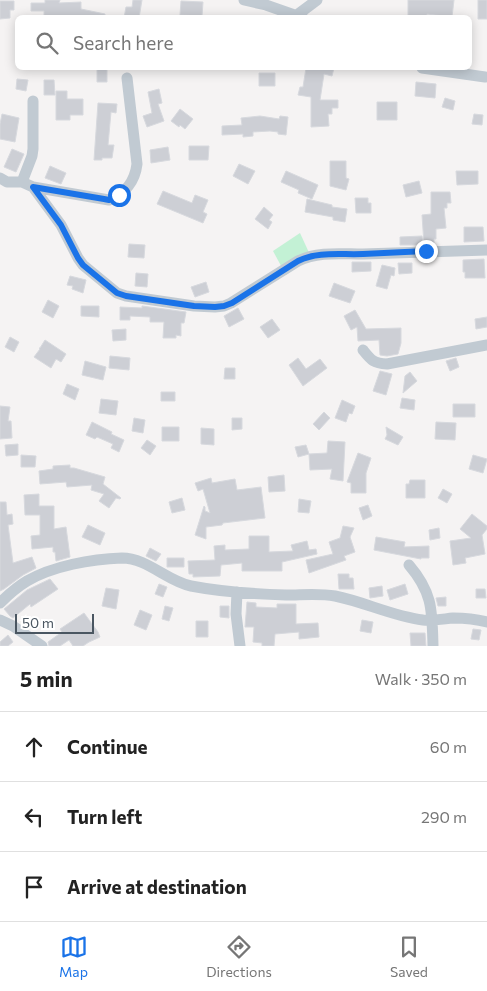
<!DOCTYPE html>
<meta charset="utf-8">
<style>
:root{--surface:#fff;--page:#f2f2f2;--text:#222;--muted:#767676;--line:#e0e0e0;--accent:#1a73e8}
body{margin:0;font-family:Commissioner,sans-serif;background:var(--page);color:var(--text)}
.scale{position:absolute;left:15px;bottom:12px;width:79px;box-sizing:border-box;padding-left:5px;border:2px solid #4a5661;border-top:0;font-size:14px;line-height:18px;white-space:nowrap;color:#4a5661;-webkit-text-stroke:4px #fff;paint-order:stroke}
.stop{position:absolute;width:15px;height:15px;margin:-11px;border:4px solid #1a73e8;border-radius:50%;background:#fff}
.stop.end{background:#1a73e8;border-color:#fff;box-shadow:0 1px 5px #0008}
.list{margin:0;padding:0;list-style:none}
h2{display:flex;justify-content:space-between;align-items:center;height:65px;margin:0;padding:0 20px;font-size:21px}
h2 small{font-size:16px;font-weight:400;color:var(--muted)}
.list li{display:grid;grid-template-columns:32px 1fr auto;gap:15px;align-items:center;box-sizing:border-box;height:70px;padding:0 20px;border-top:1px solid var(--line)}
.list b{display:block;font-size:19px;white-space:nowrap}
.list em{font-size:16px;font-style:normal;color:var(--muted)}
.icon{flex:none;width:28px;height:28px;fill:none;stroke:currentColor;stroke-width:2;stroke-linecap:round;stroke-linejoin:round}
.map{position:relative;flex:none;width:487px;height:646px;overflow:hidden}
.search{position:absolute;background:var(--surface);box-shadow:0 2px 12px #0003;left:15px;right:15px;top:15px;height:55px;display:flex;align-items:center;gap:12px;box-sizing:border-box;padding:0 18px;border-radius:8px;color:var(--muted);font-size:19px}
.sheet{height:275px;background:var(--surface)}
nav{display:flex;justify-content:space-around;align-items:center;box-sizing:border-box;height:70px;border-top:1px solid var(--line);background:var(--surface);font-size:14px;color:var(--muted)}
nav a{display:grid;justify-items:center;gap:2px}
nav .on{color:var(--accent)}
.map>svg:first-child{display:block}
</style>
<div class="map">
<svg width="487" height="646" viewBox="0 0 487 646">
<rect width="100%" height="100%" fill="#f5f3f3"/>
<!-- green -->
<path fill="#c3f1d5" d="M300,233L311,257L286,275L273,251Z"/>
<!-- building -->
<path fill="#cdcfd5" stroke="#d7d9de" d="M45,0H60L59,3L81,2V9L105,14V18H44V11H31V3H45Z
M133,0H142L139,18H124L126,7H132Z
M408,0H454L452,17L427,14V18H408Z
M478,0H487V19H478Z
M0,1H14V10H10V18L0,19Z
M181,1L203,2L202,16L180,15Z
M97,68H107V82H97Z
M306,68H334L332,76L324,74L320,100H338V108H332V114H328L329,126L311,127V97L298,95L300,87H303Z
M259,73H275V86H259Z
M17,79L28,80L26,91L16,89Z
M44,80H54L55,95H44Z
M416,82L436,84L435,98L415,96Z
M159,89L162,103L158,104L164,121L147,127L143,116L152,113L148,92Z
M56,91H67V99H83V115H70V120H56Z
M445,98L455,101L453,110L442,107Z
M377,102H397V120H377Z
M98,103L117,104L116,113L111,112L108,145H114L112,158H102V160H94Z
M180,109L193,119L185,129L180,125L179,127L171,121Z
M2,114L19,118L15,142L0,139V124Z
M474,114L483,115L482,125L472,124Z
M260,116L279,119L280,116L288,117L286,135L278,134V132L270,131L253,132V136L243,137V134L222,135V126L242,125L241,118Z
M189,146H209L208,160H189Z
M168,147L170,160L151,163L150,150Z
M12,149L24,154L16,172L4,167Z
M330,161H346V178L349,179L346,190L330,186Z
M239,164L255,171L248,184L233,176Z
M50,166L66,173L61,184L45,178Z
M286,171L318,185L312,199L298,193L299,190L281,182Z
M456,171H478V184L457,185Z
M419,181L422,193L406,197L403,185Z
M163,191L192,203L195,195L208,200L203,212L207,214L203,223L157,204Z
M431,192H450L451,203H447V208H444L446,228L436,229V239H434V243L424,244L422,215L431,214Z
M355,198H368V203H371V213H356Z
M307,199L332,205V207L347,209L345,222L333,220V217L305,212Z
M264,207L273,215L269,220L272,222L268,229L255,219Z
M464,227H483L484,241L464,242Z
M422,236L423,245H400V237Z
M129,244L145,245L144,258L128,257Z
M484,259L485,278H465V272H463V260Z
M352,262H371V271L352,272Z
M398,263H412V273L399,274Z
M382,265L395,268L394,276L391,275L387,289L376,286Z
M136,273L148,274L147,287L135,286Z
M70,276L86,280L83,293L72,289L73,286L67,285Z
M206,282L209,292L195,297L191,287Z
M334,283L355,291L350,303L329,296Z
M48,300L59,306L53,318L42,312Z
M81,306H99V317L81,316Z
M142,306L186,312L184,323H181V336L176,335V338H163L164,322H150V317L130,316V320H120V307L142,308Z
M238,308L244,319L229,327L224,316Z
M355,310L366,329L401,328V343L398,354L387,356L380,355L379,340L358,341L357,327L351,330L344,316Z
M487,317V327L476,329L475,319Z
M272,319L280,330L268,338L260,327Z
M126,329V340L113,341L112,330Z
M10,337L19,342L14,352L5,347Z
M45,340L66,354L61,362L56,359L51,368L34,357L40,349L39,348H40Z
M110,356L130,358L129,370L109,368Z
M298,358L306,369L320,359L327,368L303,386L289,365Z
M456,358L459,367L450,371L446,361Z
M85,361L106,367L103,380L82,375Z
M225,368H235V379H224Z
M380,371L392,374L386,395L373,391Z
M410,372L417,381L403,393L405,376Z
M67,384L79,389L75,400L63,394Z
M161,392H175V401H161Z
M402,398L415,400L414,410L400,408Z
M101,399L118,401L116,415L99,413Z
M342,400L355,406L352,414L349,413L346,422L335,418Z
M453,404H475V417H453Z
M0,406L10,407L8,421H11L12,438L0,439Z
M324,412L330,418L319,430L313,424Z
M134,418L145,420L143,433L132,431Z
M232,418H242V429L232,430Z
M92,422L112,432L111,434L124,440L119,452L111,448L113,444L97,437L95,439L86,435Z
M436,422L456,423L455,440L435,439Z
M162,427H179V441H162Z
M386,427L403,437L398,445L385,439L387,435Z
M201,428L214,429V445L201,444Z
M147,440L156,446L150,455L141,448Z
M328,441L345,442L343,481L330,479L332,469L310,470L309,454L327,453Z
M18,444V455L6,456L5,445Z
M306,445L309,454L298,457L295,447Z
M358,453L371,458L366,473V493H351V483L347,482Z
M21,455L36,456L35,467H21Z
M473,455L487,459L483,473L469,469Z
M70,465V468H74L105,477L103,484L121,498L120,499L116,498L109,508L99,501L104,494L91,490L92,485L67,487L66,482L40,484L39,471L53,469V466Z
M284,475L285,491L269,492L268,477Z
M211,478L212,483L235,479L237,490L261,487L265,518L223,523L222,525L206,527V539L195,535L204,506L205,507V511L210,513L203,489L198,491L195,483Z
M410,480H425V498H406V484H409Z
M443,489L452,494L447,503L438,498Z
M39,494V506H54V529L66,527L70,557L56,561L55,552H53V547L32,549L31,536L40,535V515H25L24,495Z
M182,498L185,510L172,513L169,502Z
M299,499L311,501L309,513L298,512Z
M0,502H6L7,515L12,514L13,524L8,525L13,563L32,557L36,568L23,575L4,589L0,591Z
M368,505L372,516L363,520L359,508Z
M472,514L487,526V529L482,535L485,554L465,558L466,563L453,565L450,541L471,538L460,529Z
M88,525L105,533L100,545L82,537Z
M343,526L354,528L350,537L355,552L344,556L346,560L309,573L306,560L333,554L329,542L340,538Z
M439,528L440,538L430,540L429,530Z
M249,536H269V552L293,551L291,545L307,541L309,550L316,549L317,554L282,562V571H242V563L221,565L220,576L193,577V574H189L188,561L215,560L214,546L225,545V550L249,549Z
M376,537L405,542L404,547L429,546V558H421V559L374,550Z
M150,548L161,554L156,561L146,556Z
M167,558H184V567H167Z
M338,574H349V578H353L354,589H339Z
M50,579L58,589L31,607L30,604L13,618L10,616L4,609L27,590Z
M159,584L167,587L163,597L155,594Z
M405,584L408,594L390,600L387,590Z
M382,586L383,596L370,598L369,588Z
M106,588L119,590L116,609L102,606Z
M476,589H485L486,598H476Z
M446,597V606H438L436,598Z
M247,602L256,603V607L277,608V604H296V624L318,623L319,637L299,639V632L275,634L274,646H262V643L253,642L254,627H245Z
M165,606L173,608L169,621L162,619Z
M220,606H229V618L220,617Z
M140,610L152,615L146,630L134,625Z
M84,613L98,632L100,637L89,642L83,646H73L69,640L60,646H49L48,642L62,632L60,629Z
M362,620L373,622L371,633L360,631Z
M196,621H208V637H196Z
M473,629L481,630L479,640L471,639Z
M410,633H425L426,646H411Z
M8,635L13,642L8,646H0V642Z"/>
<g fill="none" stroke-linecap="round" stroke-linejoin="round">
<!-- minor -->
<path stroke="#c1cad2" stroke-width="11" d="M244,0L266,5L303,18
M297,15L317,0
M422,68L485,77
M0,178L7,182H22L33,187L61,225L78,258L83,265L117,293L126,296L194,306L215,307L224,306L231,303L298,261C318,251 341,254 363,254C404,253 445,251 487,250
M22,182L32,156L33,149V101
M33,187L109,200C125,194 135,181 137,164L127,78
M363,350C371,360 373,363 387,364L487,345
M409,565C433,593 432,611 433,646
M237,592L236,614L240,646
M0,603C8,595 17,587 27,581C53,566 91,559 122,558C147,558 167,581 191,586C222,592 254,594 286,595C302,595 319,593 335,596C365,602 392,616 423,620C433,621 443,619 453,618C465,618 476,619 487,622
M0,620L13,626L42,646"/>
</g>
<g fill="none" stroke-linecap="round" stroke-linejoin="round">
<!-- route -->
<path stroke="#1a73e8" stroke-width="6" d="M119,195L109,200L104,199L33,187L61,225L78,258L83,265L117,293L126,296L194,306L215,307L224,306L232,303L298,261C318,251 341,255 363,254C384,253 405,252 426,251"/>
</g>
</svg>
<div class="scale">50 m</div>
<div class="stop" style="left:119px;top:195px"></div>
<div class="stop end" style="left:426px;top:251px"></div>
<div class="search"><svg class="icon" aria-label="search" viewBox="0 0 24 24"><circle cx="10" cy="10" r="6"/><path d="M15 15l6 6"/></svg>Search here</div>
</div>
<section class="sheet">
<h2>5 min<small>Walk · 350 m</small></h2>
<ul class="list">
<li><svg class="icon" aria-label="ahead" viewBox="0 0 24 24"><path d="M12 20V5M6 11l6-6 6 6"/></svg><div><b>Continue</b></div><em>60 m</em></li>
<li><svg class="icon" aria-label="left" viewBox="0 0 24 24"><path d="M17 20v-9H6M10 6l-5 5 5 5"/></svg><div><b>Turn left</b></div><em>290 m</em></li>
<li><svg class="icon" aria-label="arrive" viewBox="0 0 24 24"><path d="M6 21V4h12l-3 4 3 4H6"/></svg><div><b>Arrive at destination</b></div></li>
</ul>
</section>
<nav>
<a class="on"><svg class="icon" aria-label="map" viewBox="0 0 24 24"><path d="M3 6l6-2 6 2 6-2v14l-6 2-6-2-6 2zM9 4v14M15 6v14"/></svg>Map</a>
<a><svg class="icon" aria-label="directions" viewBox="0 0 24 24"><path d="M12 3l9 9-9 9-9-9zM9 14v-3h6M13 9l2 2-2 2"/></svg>Directions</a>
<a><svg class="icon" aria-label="saved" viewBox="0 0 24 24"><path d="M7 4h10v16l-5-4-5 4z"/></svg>Saved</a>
</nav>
